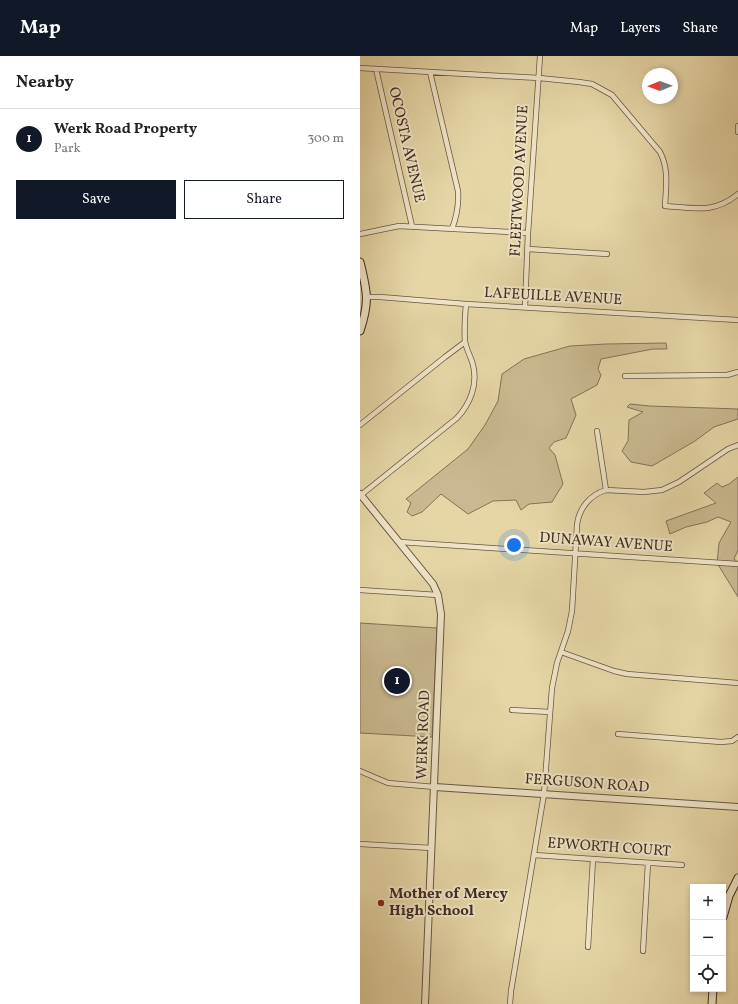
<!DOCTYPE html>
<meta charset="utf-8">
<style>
:root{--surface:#fff;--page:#f2f2f2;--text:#222;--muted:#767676;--line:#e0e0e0;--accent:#111827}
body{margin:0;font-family:Vollkorn,serif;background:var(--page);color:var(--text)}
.controls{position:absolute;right:12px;bottom:12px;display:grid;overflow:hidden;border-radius:0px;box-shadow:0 2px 6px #0003}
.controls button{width:36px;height:36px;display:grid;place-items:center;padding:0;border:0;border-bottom:1px solid var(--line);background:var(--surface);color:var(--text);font:20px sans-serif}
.compass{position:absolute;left:282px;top:12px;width:36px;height:36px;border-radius:50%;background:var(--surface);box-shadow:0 2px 6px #0003;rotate:269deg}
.you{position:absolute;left:154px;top:489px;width:14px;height:14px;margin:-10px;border:3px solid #fff;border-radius:50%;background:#1a73e8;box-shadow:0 0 0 6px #1a73e833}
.badge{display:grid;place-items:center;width:26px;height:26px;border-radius:50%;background:var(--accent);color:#fff;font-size:13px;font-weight:700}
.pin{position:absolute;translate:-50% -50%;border:2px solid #fff;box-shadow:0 1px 4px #0006}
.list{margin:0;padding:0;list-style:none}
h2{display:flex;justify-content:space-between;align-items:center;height:52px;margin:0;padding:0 16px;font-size:17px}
h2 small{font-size:13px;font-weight:400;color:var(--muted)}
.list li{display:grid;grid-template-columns:26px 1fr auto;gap:12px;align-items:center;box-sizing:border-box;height:60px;padding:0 16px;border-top:1px solid var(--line)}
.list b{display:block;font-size:15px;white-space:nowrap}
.list p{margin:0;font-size:13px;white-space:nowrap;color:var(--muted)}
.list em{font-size:13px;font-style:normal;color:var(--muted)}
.actions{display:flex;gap:8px;padding:12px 16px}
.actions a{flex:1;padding:9px 0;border:1px solid var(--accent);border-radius:0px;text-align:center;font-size:14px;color:var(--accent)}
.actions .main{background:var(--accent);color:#fff}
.icon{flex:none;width:22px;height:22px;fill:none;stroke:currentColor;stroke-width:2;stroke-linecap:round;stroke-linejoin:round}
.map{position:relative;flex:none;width:378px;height:948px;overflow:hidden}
header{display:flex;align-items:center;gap:24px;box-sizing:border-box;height:56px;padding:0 20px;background:var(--accent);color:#fff}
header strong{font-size:19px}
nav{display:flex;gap:22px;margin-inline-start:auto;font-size:14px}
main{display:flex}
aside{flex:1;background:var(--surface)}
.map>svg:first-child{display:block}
</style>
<header>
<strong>Map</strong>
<nav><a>Map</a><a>Layers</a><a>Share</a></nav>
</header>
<main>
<aside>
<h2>Nearby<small></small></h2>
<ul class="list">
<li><span class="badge">1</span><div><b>Werk Road Property</b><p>Park</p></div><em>300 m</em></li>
</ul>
<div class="actions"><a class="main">Save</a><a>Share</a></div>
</aside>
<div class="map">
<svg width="378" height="948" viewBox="0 0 378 948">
<rect width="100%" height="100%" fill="#e6d6a6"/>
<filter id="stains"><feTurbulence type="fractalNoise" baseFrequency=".005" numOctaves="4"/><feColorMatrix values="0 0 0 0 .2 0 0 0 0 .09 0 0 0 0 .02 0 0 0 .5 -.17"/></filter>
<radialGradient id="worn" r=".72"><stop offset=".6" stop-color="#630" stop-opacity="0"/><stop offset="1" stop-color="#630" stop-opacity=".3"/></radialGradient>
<!-- green -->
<path fill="#cab990" stroke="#85725a" d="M306,287L307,293H293L241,303L238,313L241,319L237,329L211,343L216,359L206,382L194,386L189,392L195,399L203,428L192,446L169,448L161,454L156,444L133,445L108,458L81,438L62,456L52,460L47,456L51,447L46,443L108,393L125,369L138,345L142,318L164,303L210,290L246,288Z
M270,348L290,350L378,353V363L354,371L335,385L292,410L271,406L262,395L268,385L269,364L283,356L267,351Z
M378,421V494L374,503L378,506V541L357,507L359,487L371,466L358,461L347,466L326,471L310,478L306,465L356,447L344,437L357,427L362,431L369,428Z
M0,567L77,572L72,681L0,677Z"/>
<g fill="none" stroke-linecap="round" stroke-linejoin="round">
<defs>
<path id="minor" d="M0,12L179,22L219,26L232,28L252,39L300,96C309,113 306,131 305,150C334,152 354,158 378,138
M16,13L52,170
M70,16L98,135C99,149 97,160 92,173
M378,70V76
M0,178L39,170L168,177
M168,193L247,198
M7,241H20L106,248L378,264
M165,251L168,177L180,0
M265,320L367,319L378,316
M0,369L85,301L105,286
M237,375L246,434
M1,439L97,362C110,348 118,329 113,309C111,301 106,293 105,285C104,273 105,260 106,248
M40,486L378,508
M0,534L78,539
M201,596L254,615L267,618L378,627
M152,654L190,656
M258,678L361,686L372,685L378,681
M0,715L28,727L75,731
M0,788L72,792
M174,799L322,809
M228,891L233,803
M283,895L288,807
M150,948L151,935L184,738L192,632L197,607L208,575L212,555L217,469C219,452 230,439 246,434L284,436L302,434L319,426L368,393L378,389"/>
<path id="tertiary" d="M0,438L73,528L78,539L81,558L65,948
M75,731L378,751"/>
<path id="secondary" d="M0,206C7,235 10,245 0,275
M363,861L369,840L378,822
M352,948L353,933"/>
</defs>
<!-- minor casing -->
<use href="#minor" stroke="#6a5644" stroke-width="6"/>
<!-- tertiary casing -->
<use href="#tertiary" stroke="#6a5644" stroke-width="8"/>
<!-- secondary casing -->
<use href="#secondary" stroke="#402b23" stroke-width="9"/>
<!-- minor -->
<use href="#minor" stroke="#efe4c5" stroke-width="4.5"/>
<!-- tertiary -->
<use href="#tertiary" stroke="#efe4c5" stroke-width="6"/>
<!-- secondary -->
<use href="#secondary" stroke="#efe4c5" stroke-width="7"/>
</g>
<!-- markers -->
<circle fill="#8f2418" stroke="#efe4c5" stroke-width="1.5" cx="21" cy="847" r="4"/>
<g text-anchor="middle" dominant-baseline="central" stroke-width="4" stroke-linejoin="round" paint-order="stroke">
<!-- street labels -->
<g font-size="15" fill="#402b23" stroke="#efe4c5">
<text transform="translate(46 89) rotate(77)">OCOSTA AVENUE</text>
<text transform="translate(160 125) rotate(-87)">FLEETWOOD AVENUE</text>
<text transform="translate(193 241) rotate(3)">LAFEUILLE AVENUE</text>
<text transform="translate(246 487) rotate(4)">DUNAWAY AVENUE</text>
<text transform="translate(64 679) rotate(-88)">WERK ROAD</text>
<text transform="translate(227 728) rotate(4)">FERGUSON ROAD</text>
<text transform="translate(249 792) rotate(4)">EPWORTH COURT</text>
</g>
<!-- poi labels -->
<g font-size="15" font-weight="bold" fill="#402b23" stroke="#efe4c5" text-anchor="start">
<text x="29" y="838">Mother of Mercy<tspan x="29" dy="17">High School</tspan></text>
</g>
</g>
<rect width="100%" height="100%" filter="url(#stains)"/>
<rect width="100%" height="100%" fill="url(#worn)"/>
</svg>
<div class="controls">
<button>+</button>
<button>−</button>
<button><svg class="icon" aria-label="locate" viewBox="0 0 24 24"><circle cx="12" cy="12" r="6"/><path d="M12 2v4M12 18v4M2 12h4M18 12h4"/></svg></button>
</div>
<svg class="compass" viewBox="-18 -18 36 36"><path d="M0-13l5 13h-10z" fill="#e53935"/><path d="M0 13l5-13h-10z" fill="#767676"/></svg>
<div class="you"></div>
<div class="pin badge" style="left:37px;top:625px">1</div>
</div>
</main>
